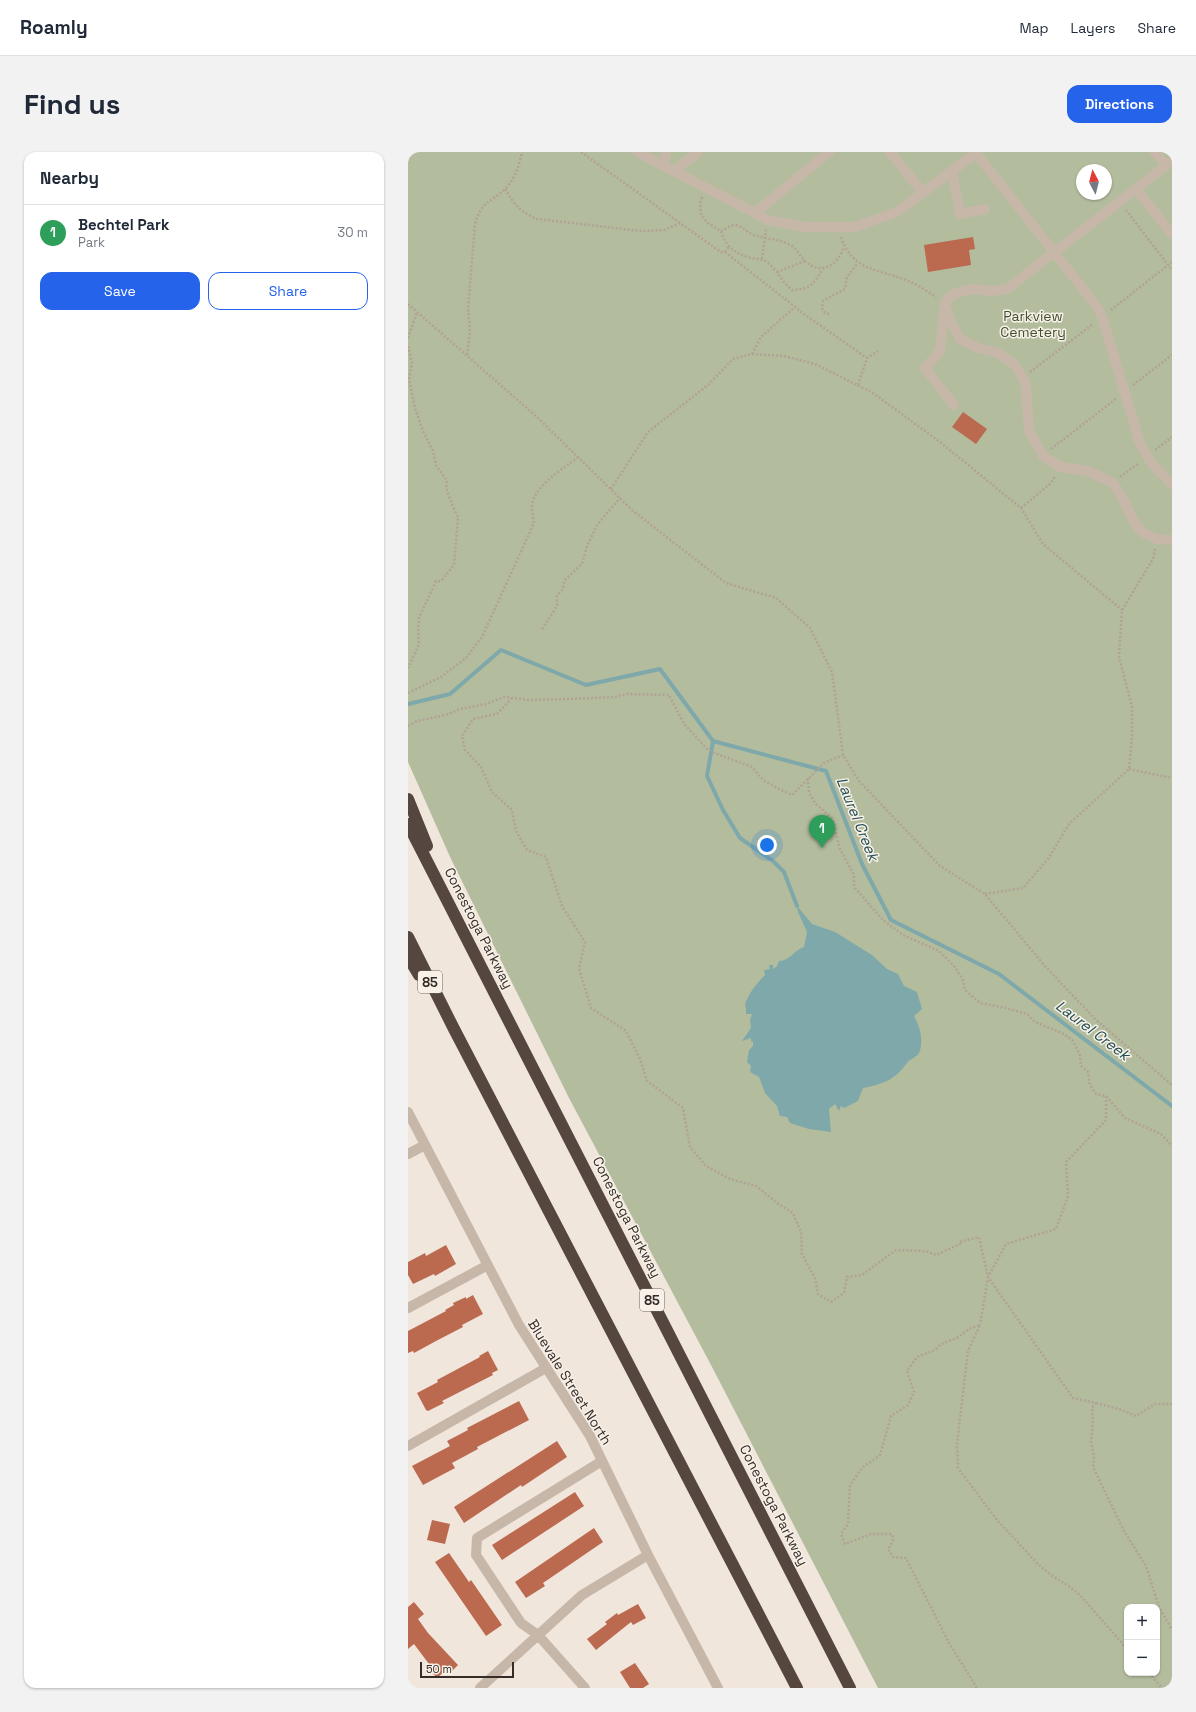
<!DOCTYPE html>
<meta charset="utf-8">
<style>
:root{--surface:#fff;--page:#f2f2f3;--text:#1f2937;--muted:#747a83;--line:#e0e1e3;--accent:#2563eb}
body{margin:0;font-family:"Space Grotesk",sans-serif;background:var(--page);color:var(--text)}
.controls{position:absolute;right:12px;bottom:12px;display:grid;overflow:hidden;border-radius:8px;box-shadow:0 1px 3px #0004}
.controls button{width:36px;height:36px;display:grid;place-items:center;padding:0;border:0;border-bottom:1px solid var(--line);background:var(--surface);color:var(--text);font:20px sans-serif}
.compass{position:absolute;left:668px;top:12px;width:36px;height:36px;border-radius:50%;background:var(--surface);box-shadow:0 1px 3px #0004;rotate:353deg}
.scale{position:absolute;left:12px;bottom:10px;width:94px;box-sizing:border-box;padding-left:4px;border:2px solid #352c28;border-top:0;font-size:11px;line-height:14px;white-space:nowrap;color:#352c28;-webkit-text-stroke:3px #f8f1e8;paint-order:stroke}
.you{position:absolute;left:359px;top:693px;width:14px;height:14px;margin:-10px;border:3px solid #fff;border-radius:50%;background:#1a73e8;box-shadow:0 0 0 6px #1a73e833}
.badge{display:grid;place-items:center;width:26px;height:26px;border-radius:50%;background:var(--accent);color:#fff;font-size:13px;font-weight:700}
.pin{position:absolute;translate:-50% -33px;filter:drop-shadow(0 1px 2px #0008)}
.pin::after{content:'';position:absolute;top:21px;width:14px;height:12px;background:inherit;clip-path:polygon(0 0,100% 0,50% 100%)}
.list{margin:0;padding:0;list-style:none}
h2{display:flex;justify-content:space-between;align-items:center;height:52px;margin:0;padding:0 16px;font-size:17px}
h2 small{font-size:13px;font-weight:400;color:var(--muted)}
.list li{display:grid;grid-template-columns:26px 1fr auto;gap:12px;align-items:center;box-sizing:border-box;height:56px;padding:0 16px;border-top:1px solid var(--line)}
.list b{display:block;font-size:15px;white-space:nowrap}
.list p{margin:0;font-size:13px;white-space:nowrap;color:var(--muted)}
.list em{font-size:13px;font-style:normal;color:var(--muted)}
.actions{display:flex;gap:8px;padding:12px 16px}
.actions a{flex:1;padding:9px 0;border:1px solid var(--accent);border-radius:12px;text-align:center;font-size:14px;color:var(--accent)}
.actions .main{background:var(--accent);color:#fff}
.map{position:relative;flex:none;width:764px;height:1536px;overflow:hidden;border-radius:12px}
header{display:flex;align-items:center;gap:24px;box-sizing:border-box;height:56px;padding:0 20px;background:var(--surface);border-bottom:1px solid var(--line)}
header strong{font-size:19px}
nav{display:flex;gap:22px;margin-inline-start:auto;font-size:14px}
.intro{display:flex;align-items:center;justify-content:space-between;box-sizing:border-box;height:96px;padding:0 24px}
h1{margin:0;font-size:28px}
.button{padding:10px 18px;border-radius:12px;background:var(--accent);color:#fff;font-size:14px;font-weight:700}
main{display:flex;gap:24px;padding:0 24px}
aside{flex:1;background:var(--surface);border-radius:12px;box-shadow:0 1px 3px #0004}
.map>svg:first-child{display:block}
</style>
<header>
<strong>Roamly</strong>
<nav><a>Map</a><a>Layers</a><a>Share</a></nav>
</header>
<div class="intro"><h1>Find us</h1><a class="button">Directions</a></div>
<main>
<aside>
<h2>Nearby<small></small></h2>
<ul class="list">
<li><span class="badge" style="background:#2e9e5b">1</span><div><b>Bechtel Park</b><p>Park</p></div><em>30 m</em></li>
</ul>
<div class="actions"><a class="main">Save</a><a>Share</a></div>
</aside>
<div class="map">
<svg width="764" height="1536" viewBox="0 0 764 1536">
<rect width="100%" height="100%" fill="#f0e6dc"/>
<!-- green -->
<path fill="#b3bd9e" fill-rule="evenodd" d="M0,0H764V1536H470L303,1213L161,946L43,707L0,610ZM674,18H698V42H674ZM719,1455H749V1521H719Z"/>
<!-- water -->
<path fill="#7ea8aa" d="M389,754L404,772L427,780L464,803L479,817L490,822L496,834L509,840L514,857L506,864C512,874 516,890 511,901C509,905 502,907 499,911C487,928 475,932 455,936L450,949L436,956L433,954L431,959L427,952L421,957L423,980L401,977L382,971L379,965L372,964L369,954L357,941L351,925L342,920L343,914L339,910L341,898L345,894V890L343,889V886L334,889L343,876L342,868L344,862H338V856L337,853C340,842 349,831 357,823L356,818L362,817L361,813H365V817L369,814L371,809C382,809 386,798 396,795L399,780L390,760Z"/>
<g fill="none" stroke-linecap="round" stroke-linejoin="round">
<!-- stream -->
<path stroke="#7ea8aa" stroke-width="4" d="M0,552L42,542L93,498L178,533L252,517L305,589L418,619L454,712L483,768L591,822L764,954
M305,589L299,624L315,658L332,686L365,709L376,720L389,754"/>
</g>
<!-- building -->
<path fill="#bb694f" d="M565,85L567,97L561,98L563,113L520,120L516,93Z
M555,260L579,277L568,292L544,275Z
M38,1093L48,1112L27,1124L26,1122L5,1132L0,1123V1110L17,1101L18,1104Z
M65,1143L75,1162L54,1173L55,1175L28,1189L6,1201L5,1199L0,1201V1179L38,1159L37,1158L46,1153L45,1151L58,1145V1147Z
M80,1199L90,1218L84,1221L85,1223L34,1249L36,1251L20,1259L18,1258L9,1241L30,1230L29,1228L72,1205L71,1204Z
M111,1249L121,1268L69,1295L70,1297L44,1311L47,1316L15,1333L4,1314L42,1294L39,1289L60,1278L59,1276Z
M149,1289L159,1305L114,1335L113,1333L56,1371L46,1355Z
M167,1340L176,1354L94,1408L84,1393Z
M24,1368L42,1372L37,1392L19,1388Z
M186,1376L195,1390L135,1431L137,1434L118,1446L107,1430Z
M41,1401L61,1430L63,1428L94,1473L78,1484L27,1410Z
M6,1450L16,1462L10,1467L20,1481L50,1513L41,1522L37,1519L29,1526L19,1515L21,1512L6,1492L0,1497V1455Z
M230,1452L238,1466L225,1473L223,1470L188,1498L179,1487L199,1472L197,1470L209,1461L210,1463Z
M227,1511L241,1532L235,1536H222L212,1520Z"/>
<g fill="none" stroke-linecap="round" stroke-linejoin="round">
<!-- path -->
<path stroke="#b2a194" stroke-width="2.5" stroke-dasharray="2 2" stroke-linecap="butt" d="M173,0L307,96L313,100H317L321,94
M0,7L3,0
M97,37C107,53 111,59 129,67L233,79L256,78L272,71
M294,45C288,64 297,70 313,79C317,94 328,103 344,106C349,107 354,107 359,110C369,118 374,130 384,138C403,137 405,132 415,117
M718,58L764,118
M313,79C317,77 322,73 327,73C335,74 338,80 346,83C358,87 373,87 384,94C390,98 392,104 396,108C413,125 430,113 436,95
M433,85C444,119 470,117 498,128C509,132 519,139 528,145
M317,100L400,165L459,206
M354,107L358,78
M369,120L397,109
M0,152L129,265L225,359L318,431L368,446L402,476L424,520L435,603L451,629L532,714L577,742L636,813L687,867L764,933
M703,158L764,110
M421,162L417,161L414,156L415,149L437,137L439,125L450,111
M0,186L9,160
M0,194L4,211L1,227L7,256L15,279L25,299L28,313L39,329L38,336L46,357L50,365L46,413L33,429H28L11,466L10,479L11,492L0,516
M344,202L353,185L387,155
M59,203L62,179L60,157L67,72C74,48 82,52 97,37C107,27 111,14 114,0
M622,220L685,172
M450,233L459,206L470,199
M725,233L764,203
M643,297L709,246
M747,298L764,285
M712,325L731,311
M203,337L240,280L300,233L325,207L344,202L376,204L407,212L465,241L532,290L613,356L635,392L714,458
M613,356L643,331L647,324
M134,477L149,454V444L155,437L156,429L174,412L179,394L189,373L212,346
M0,541L33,525L58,506L74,485L126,371C125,366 124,360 124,355C124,335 155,317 170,305
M104,546L89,562L65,567L54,584L57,598L73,615L84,640L104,658L108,679L119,698L138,705L154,754L177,790L171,816L183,856L218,879L232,907L239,929L275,956L282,995L298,1014L322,1027L348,1034L369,1051L385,1061L393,1080L394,1102L407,1126L410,1142L423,1150L436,1141L439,1125L454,1123L488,1098L517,1099L528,1103L552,1092L551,1090L571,1085L580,1125L572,1173
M0,574L9,569L38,563L52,557L78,552L96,545L121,548L161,547L207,545L219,542L261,543L276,572L301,599L344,615L355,628L373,638L384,643L416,611L435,603
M721,617L764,626
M400,626L401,641L408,652L424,666L432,697L446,723V735L475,768L495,783L531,799L546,814L555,828L557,838L572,851L598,856L619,862L627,870L656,882L665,889L672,903L673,914L680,920L682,933L688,942L698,944L717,966L753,982L764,994
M577,742L615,736L640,707L661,672L721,617L724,584V554L711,505L714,458L745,407L747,397
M698,944V968L658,1010L660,1044L648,1077L598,1092L580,1125L665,1246L688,1251L684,1256L685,1272L683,1290L686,1304L685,1315L716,1379L738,1414L751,1455L764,1478
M688,1251L711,1257L728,1264L747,1252H764
M741,1521L754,1536
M569,1536L541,1491L498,1406L485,1405L480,1397L485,1389L484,1382H463L437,1392L433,1382L440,1372L442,1333L454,1316L472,1303L483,1264L500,1253L506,1240L499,1219L509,1205L527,1198L533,1192L549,1186L561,1177L572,1173L560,1199L549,1292L550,1316L589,1368L629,1411L643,1423L662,1435L672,1443L719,1497"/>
<!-- minor -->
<path stroke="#c7b7a9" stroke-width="10" d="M229,0L360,68L398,75H446L489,60L568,1
M482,0L515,41
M567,0L690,156L694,165L732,291L743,311L764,332
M747,0L758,14
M256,14L258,0
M266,19L290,0
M544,19L552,62L577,57
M728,37L764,82
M347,61L421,0
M538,155L543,170L552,187L570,196L590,201L607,213L615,226L618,234L621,278L635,304L652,315L680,319L705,331L714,345L726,370L734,380L749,387L764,388
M546,253L517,216L532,199L537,150L545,142L563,137L583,139L599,137L764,9
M0,960L111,1173L182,1284L240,1403L310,1536
M0,1002L17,993
M0,1156L80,1113
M0,1294L138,1216
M72,1536L174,1443L240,1403
M177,1536L130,1483L113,1471L68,1403L69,1386L194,1309"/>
<!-- highway -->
<path stroke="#554740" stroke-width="12" d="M0,647L19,694
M0,672L442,1536
M0,785L45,875L389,1536
M0,805L11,823"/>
</g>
<g text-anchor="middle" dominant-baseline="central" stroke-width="3" stroke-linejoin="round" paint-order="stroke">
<!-- shield labels -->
<g fill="#f8f1e8" stroke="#706762" stroke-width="1">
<rect x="10" y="819" width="24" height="22" rx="3"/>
<rect x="232" y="1137" width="24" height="22" rx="3"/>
</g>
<g font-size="13" font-weight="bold" fill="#352c28">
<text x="22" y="830">85</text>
<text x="244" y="1148">85</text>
</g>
<!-- park labels -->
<g font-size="14" fill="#44512f" stroke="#f8f1e8">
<text x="625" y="164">Parkview<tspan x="625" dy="16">Cemetery</tspan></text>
</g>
<!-- street labels -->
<g font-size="14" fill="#352c28" stroke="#f8f1e8">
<text transform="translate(71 776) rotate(63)">Conestoga Parkway</text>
<text transform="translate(219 1065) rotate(63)">Conestoga Parkway</text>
<text transform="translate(162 1230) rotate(58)">Bluevale Street North</text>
<text transform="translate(366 1353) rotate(63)">Conestoga Parkway</text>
</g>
<!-- water labels -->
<g font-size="15" font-style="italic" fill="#224f52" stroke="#f8f1e8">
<text transform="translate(450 667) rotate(68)">Laurel Creek</text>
<text transform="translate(685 878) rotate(37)">Laurel Creek</text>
</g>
</g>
</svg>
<div class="controls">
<button>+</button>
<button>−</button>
</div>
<svg class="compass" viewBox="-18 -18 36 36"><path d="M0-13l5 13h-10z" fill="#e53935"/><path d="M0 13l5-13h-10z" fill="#747a83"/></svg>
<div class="scale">50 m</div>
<div class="you"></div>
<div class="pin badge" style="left:414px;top:696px;background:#2e9e5b">1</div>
</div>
</main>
